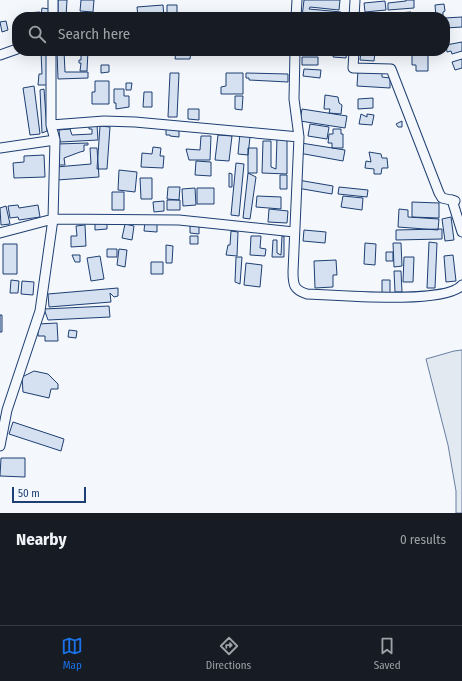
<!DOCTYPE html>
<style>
:root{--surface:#171b24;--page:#20242c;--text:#f1f3f6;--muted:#9ea1a6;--line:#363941;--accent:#1a73e8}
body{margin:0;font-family:"Fira Sans Condensed",sans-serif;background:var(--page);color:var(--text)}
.scale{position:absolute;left:12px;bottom:10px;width:74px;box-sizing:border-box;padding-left:4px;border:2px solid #1d3f73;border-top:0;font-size:11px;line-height:14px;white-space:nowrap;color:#1d3f73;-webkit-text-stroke:3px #f4f7fb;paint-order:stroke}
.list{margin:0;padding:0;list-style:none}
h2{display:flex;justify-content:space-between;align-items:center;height:52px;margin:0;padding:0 16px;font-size:17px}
h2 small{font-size:13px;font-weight:400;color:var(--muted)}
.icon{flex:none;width:22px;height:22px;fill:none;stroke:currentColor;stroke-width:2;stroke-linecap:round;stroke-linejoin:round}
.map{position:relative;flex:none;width:462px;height:513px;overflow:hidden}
.search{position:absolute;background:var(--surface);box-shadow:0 4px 16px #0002;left:12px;right:12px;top:12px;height:44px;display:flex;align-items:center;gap:10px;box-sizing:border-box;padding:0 14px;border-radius:16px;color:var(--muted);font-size:15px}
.sheet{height:112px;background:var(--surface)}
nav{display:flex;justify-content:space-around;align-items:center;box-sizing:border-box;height:56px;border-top:1px solid var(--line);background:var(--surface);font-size:11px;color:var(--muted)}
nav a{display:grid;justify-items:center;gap:2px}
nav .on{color:var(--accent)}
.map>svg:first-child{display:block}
</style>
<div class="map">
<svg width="462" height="513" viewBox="0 0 462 513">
<rect width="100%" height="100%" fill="#f4f7fb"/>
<!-- green -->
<path fill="#e3e9f0" stroke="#687fa3" d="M462,350V513H456V491L448,445L426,359L454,351Z"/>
<!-- building -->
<path fill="#d5e0f0" stroke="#1d3f73" d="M58,0H67L66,17H58Z
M81,0H94L93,12L80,11Z
M304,0H340L339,10L310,7L309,9L341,12L340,17H302Z
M406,0H414V8L388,10V3L406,1Z
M385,1L386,10L365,12L364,3Z
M444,4L445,11L443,12V16L436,17L435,5Z
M163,5L164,17H138L137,7Z
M167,5H177V16L170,17V13H167Z
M42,8L50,9V17L41,16Z
M40,12L41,17H26V13Z
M411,12V17H398V13Z
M78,13H88V17H78Z
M462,17V27L445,28V18Z
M6,21L8,30L2,32L0,22Z
M462,42V51L452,54L451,51L447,52L446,45Z
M38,51H47L48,85H38L39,74H42L41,52H38Z
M57,51H64L65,72H88V78L58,79Z
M79,51H88L87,71H80L81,63H79V60H81V53H79Z
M176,51H191L190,59H175Z
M334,51H347L346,58L333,57Z
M361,51L375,52L374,61L360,60Z
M428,54V71H416V65H412V55Z
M302,57H318V65H302Z
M462,59V68L455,70L452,62Z
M101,65H109V72L101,73Z
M304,69L321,70L320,78L303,76Z
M358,70L382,71V77L390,78V88L357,86Z
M170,73H179L177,117H168Z
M226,73H243V94H221V87L226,86Z
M246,73L288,74V82L249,80V78H246Z
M95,81H109V104H92V92H95Z
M126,83H132L131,90H126Z
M34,86L40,134L30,135L23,88Z
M44,89L47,131L42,133L40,90Z
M114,89H124V96H129V107L116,109V103H114Z
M144,92H152V107H143Z
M325,95L338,97L339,103L342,105L341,114L329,113L330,109H324Z
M235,96H243L242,110L235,109Z
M373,98V108L358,109V99Z
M188,109H199V120L188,119Z
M302,109L347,116L345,128L300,121Z
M361,114L367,117V114L374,115L372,125L359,124Z
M402,121V127H398L396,124Z
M310,124L329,127L327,139L308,136Z
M89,125H97L98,140L60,142L59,130L70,129L72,135L92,134V129H89Z
M100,126L110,127L107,169H97Z
M166,128L179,129V137L170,136V135H166Z
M333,129H341V134H343V148H332V143H328L329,134H333Z
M240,133L250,137L248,155L238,154Z
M218,135L232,136L229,161L215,160Z
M201,136H211L210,160H189L186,149L200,150Z
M277,138H287V174L262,173L263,141H271V167L276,169Z
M88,143V145H84V151L80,152L64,158L65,165H58L57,144Z
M301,143L345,150L343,161L299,153Z
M153,147L161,148L160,156H164L163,168L141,167L142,153L152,154Z
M90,148H97L99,177L57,180L56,167L91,164Z
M248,148H257V173H248Z
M369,152L381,154L382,158H387L388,168H382L381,174H374V169L365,168L366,161L371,162Z
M44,155L45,177L14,178L13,163L24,162V156Z
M196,161L211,162V176L195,175Z
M236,163L244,164L239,216L231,215Z
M119,170L137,172L135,192L118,190Z
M229,173L232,174V187H229Z
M248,173L256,177L250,219L243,218Z
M280,175H287V189H280Z
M140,178H152V199H141Z
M298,180L333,186L332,194L297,188Z
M168,187H180L179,200L167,199Z
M339,187L368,190L367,197L338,194Z
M195,188L196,205L183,206L182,189Z
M197,188H214V204H197Z
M112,192H124V210H112Z
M257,196L281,197V209L256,207Z
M343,196L363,198L362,210L341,207Z
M167,200H180V210H167Z
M164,201V211L154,212L153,202Z
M412,202L439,203V218L412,217Z
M18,205L19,208L38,205L40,217L19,220L18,217L10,218L8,206Z
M6,206L10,224L1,225L0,208Z
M269,209L288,211L287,223L268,222Z
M399,209L408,210V217L439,219L438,230L398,227Z
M451,217L454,240L445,241L442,219Z
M107,220V229L95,230V221Z
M145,221L157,222V232L144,231Z
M125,224L134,226L132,240L122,238Z
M85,225L86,246L71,247V236H77L76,226Z
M190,225L199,226V234L190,233Z
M442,229V239L396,240V230Z
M304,230L326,232L325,243L303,241Z
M231,231L238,232L237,256L226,255L228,245H230Z
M190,236H198V244H190Z
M251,236H261L260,248L266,249L265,256L250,255Z
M282,236H284V257H272L273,240H277V253L281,255Z
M429,242L437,243L435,288H427Z
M365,243L376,244L375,265L364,264Z
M393,243H401L402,266L394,267Z
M3,244H17V274H3Z
M166,245L173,246L172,263H166Z
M107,249H117V257H107Z
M119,249L127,250L125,267L117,265Z
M386,252H393V261H386Z
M72,255H80V262H75Z
M453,255L456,281L446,282L444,256Z
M100,256L104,279L91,281L87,258Z
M236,257H242L240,284L235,282Z
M404,257H414L413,282H403Z
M336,260L337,275H333V287L315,288L314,261Z
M151,262H163V274H151Z
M246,263L262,265L260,287L244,285Z
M394,271H401L402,292H395Z
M11,280L19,281L18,293H10Z
M382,280H390V293H382Z
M22,281L34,282L33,295L21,294Z
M118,288V296L114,297L110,293L111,302L49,307L48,294Z
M109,306L110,317L48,320L44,309Z
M0,315H2V332H0Z
M57,323L58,341H45V336H38V324Z
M69,330L77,331L76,338L68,337Z
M34,371L48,374L58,384V389H51L49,398L23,392L22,377Z
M13,422L64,439L61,451L9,434Z
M1,458H25V477L0,476Z"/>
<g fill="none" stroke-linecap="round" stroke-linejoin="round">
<defs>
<path id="minor" d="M53,17V0
M296,17L297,0
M354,17L355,0
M295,51L294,99L299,137L293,272C293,285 294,290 307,294C334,295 446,305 462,285
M354,51L353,68L391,69L439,193L442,198L455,201L452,200
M0,55L17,49
M51,125L104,121L135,122L299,137
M0,148L55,140
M452,200L462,232
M0,233L53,219L179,220L294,232
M0,446L7,410L40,311L53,219L55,140L51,125V51"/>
</defs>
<!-- minor casing -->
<use href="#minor" stroke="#1d3f73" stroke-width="11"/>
<!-- minor -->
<use href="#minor" stroke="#f4f7fb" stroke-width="9"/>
</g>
</svg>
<div class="scale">50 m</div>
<div class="search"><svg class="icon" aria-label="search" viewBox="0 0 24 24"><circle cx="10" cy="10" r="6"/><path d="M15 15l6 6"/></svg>Search here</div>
</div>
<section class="sheet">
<h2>Nearby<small>0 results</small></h2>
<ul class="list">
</ul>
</section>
<nav>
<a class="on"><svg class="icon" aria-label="map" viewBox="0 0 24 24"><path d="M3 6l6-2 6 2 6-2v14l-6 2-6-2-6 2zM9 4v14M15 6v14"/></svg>Map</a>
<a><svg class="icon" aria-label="directions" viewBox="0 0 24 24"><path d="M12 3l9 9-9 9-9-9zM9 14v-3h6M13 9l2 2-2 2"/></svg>Directions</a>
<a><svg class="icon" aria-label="saved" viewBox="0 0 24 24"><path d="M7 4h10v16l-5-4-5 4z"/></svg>Saved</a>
</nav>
